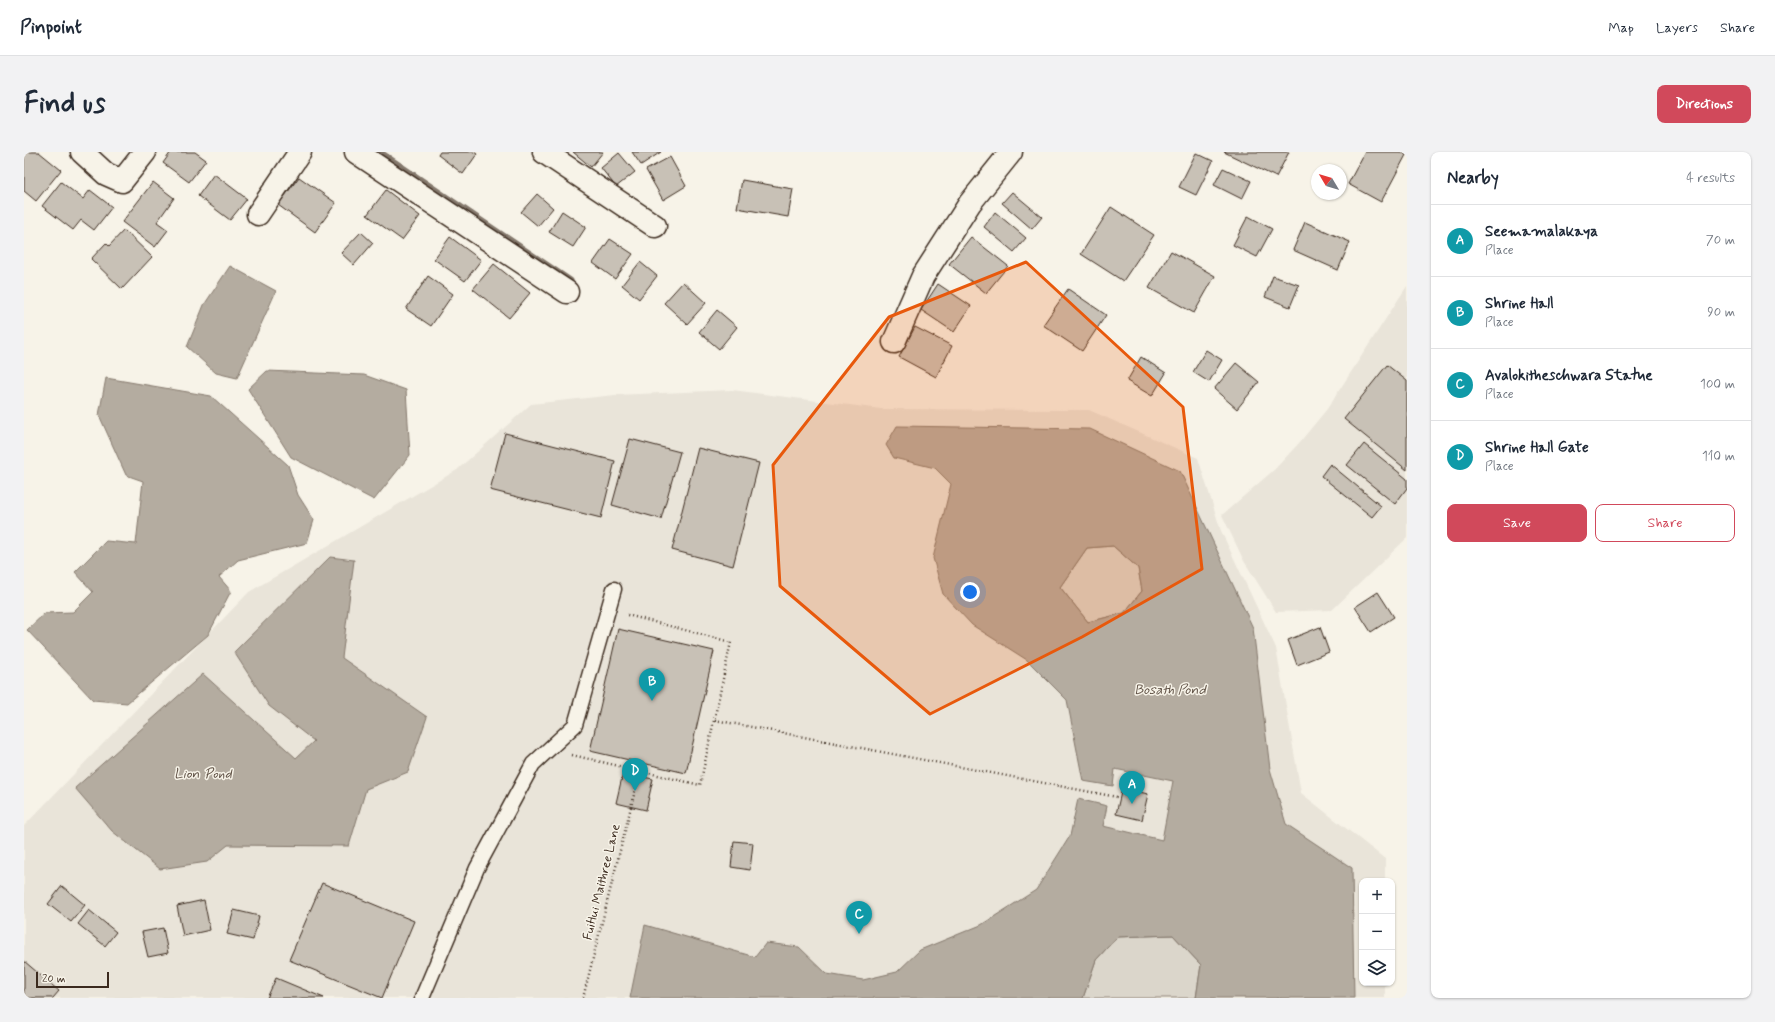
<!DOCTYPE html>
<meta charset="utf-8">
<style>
:root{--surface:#fff;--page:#f2f2f3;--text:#1f2937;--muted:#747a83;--line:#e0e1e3;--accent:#d1495b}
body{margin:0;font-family:Mynerve,sans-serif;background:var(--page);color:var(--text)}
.controls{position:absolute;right:12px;bottom:12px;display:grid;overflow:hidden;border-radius:8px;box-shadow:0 1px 3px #0004}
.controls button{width:36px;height:36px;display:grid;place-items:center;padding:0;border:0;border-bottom:1px solid var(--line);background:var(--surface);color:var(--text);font:20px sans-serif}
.compass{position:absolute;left:1287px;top:12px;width:36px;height:36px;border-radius:50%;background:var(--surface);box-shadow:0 1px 3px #0004;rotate:308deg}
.scale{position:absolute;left:12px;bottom:10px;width:73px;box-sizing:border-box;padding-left:4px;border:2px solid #3b2a1e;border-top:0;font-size:11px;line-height:14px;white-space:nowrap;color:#3b2a1e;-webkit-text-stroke:3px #f7f3e8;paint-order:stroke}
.you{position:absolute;left:946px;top:440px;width:14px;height:14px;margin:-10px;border:3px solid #fff;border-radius:50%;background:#1a73e8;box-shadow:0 0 0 6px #1a73e833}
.badge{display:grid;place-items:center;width:26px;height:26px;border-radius:50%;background:var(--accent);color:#fff;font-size:13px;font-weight:700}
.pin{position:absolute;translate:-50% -33px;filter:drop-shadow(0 1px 2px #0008)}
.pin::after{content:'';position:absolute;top:21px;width:14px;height:12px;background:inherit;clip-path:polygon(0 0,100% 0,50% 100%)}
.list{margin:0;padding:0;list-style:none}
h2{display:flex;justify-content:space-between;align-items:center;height:52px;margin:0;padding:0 16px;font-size:17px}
h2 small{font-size:13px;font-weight:400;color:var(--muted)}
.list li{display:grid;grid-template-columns:26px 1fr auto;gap:12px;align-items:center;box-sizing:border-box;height:72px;padding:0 16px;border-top:1px solid var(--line)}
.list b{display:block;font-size:15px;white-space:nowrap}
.list p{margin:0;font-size:13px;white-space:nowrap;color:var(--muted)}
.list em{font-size:13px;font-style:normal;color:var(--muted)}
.actions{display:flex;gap:8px;padding:12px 16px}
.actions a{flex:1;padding:9px 0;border:1px solid var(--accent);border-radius:8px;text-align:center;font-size:14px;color:var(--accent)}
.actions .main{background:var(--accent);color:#fff}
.icon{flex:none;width:22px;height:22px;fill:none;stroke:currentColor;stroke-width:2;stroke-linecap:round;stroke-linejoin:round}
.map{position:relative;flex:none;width:1383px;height:846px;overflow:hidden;border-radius:8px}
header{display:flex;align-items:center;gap:24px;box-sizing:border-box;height:56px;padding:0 20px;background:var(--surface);border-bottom:1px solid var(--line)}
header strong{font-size:19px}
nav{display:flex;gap:22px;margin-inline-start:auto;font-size:14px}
.intro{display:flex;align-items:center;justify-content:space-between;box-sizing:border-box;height:96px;padding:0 24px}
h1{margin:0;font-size:28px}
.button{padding:10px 18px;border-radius:8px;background:var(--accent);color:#fff;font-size:14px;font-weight:700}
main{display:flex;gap:24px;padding:0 24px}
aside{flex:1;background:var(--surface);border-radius:8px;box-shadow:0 1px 3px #0004}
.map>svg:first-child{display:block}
</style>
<header>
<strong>Pinpoint</strong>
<nav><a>Map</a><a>Layers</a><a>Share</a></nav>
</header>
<div class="intro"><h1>Find us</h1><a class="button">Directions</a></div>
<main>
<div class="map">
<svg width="1383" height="846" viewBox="0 0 1383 846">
<rect width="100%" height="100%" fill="#f7f3e8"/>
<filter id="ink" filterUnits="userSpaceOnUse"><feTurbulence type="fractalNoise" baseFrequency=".025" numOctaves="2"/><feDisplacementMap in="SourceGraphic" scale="8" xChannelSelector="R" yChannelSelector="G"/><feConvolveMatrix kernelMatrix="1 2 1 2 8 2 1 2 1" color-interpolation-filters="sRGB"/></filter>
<g filter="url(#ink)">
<!-- built -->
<path fill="#e9e4d9" d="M1383,134V386L1308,458L1252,460L1220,409L1198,363L1251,317L1275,291L1303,257Z
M708,238L857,257L1065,258L1174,306L1197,379L1252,496L1277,641L1361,707V729H1338V831H1361V846H0V674L225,440L433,318L507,252L591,243Z"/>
<!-- green -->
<path fill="#dbd6cb" stroke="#8b8074" d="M1089,394L1114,416L1118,439L1100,461L1064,470L1036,435L1063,396Z
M1149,783L1177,813L1172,846H1059L1072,808L1093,785Z"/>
<!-- water -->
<path fill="#b4aca0" stroke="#84786c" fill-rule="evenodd" d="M206,114L252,139L213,226L192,221L163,195L180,153Z
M243,219L340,223L382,238L386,303L350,348L267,305L224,237Z
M82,226L187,244L264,313L274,343L290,368L283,391L214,408L195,425L207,439L184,483L103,551L69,548L3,478L21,461L49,460L69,440L51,420L82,389L112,392L119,329L102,323L75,263Z
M873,274L1066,277L1156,319L1229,476L1246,617L1262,672L1328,716L1330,846H1172L1177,813L1149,783L1093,785L1072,808L1059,846H606L621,773L731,805L742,791L775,795L803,822L839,828L873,820L896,798L957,773L1012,738L1046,684L1054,647L1083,654L1079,674L1138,688L1149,629L1091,617L1089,634L1059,629L1043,548L1003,508L948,473L919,442L909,406L927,332L911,316L870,306L862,293ZM1089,394L1114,416L1118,439L1100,461L1064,470L1036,435L1063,396Z
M306,405L330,408L318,506L403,565L384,620L342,637L325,694L204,693L183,710L136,717L88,679L51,636L179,522L272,606L290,589L245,554L210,500Z"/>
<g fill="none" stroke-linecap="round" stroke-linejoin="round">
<!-- stream -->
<path stroke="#84786c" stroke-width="7" d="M355,0L546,129"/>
</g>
<!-- building -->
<path fill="#c8c1b6" stroke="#3b2a1e" d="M0,0H15L37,18L12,49L0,39Z
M147,0H171L182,8L165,30L139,11Z
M416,0H450L453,2L439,22L414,3Z
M549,0H579L567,15Z
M608,0H637L617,13Z
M1200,0H1265L1252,25Z
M1341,0H1377L1382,3L1357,50L1324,32Z
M595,1L611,20L592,35L577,16Z
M1172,1L1189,9L1172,43L1155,35Z
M646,5L662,34L639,48L622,18Z
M1199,16L1227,29L1218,47L1190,33Z
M190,22L223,47L206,68L174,44Z
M275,25L312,51L291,80L254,53Z
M718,28L769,37L764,65L713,56Z
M37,30L59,47L66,38L88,55L70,78L57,68L49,78L18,54Z
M129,30L150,46L133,70L144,78L131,95L98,70Z
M362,38L396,64L378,88L343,63Z
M988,40L1018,65L1008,77L978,51Z
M513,42L529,56L514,74L497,60Z
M1087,55L1130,83L1099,129L1057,102Z
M538,59L562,75L549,95L525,80Z
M971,60L1002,86L990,100L960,75Z
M1224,64L1248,77L1233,105L1209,93Z
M1281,70L1326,90L1314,118L1269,98Z
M100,78L128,105L98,137L67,107L82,91L85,94Z
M337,80L349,91L330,113L317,101Z
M426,85L457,108L441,129L410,107Z
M947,85L984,114L962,141L925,112Z
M586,87L609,102L591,127L569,111Z
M1147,99L1191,124L1170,161L1125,136Z
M616,110L633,124L615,147L598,133Z
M470,112L506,141L485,166L449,137Z
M404,124L429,142L407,174L382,157Z
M1249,124L1275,133L1266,155L1241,145Z
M659,130L682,151L663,172L640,151Z
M914,132L947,154L930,180L897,158Z
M1044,137L1082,163L1058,199L1019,173Z
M693,158L713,175L695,197L675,180Z
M891,175L928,194L912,225L875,205Z
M1182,198L1198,208L1185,230L1169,220Z
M1117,205L1142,221L1128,244L1103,229Z
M1212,211L1235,230L1213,257L1190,237Z
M1363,213L1383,229V318L1320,267Z
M481,281L591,309L577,366L466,338Z
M606,287L656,300L637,367L588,353Z
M1340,292L1383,327V336L1371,352L1323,313Z
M674,296L735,311L709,414L648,398Z
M1306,312L1357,354L1348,365L1297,324Z
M1354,440L1370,465L1347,480L1331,455Z
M1296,475L1305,500L1273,513L1264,488Z
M594,477L690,499L662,621L566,599Z
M599,621L629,627L622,658L592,651Z
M1098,636L1124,642L1118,668L1092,662Z
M710,689L729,691L726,718L707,715Z
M298,731L390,769L358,846L265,808Z
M38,734L61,753L47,770L24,752Z
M180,748L186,778L159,784L153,754Z
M65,758L92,780L81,794L54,772Z
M210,758L235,764L229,788L203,782Z
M139,776L144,801L124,805L118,780Z
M0,809L35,839L29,846H0Z
M252,826L300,846H243Z"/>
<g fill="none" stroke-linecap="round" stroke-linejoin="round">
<defs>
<path id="service" d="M398,846L453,716L509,612L551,573L590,437"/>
<path id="minor" d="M58,0L82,22L98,29L121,0
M332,0L543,140
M520,0L631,74
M234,62L276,0
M870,190L899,124L946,51L987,0"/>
</defs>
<!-- service casing -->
<use href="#service" stroke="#3b2a1e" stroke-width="17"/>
<!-- minor casing -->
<use href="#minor" stroke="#3b2a1e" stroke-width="25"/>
<!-- path -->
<path stroke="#3b2a1e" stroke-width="2.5" stroke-dasharray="1 3" stroke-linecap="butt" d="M691,568L1093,645
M548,603L676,633L707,490L603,463
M559,846L616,619"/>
<!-- service -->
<use href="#service" stroke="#f7f3e8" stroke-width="14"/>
<!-- minor -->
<use href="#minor" stroke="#f7f3e8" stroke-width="22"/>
</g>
</g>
<!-- marked area -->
<path fill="#e8590c" fill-opacity="0.2" stroke="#e8590c" stroke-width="3" stroke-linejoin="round" d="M1002,110L1159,255L1178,417L1058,485L906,562L756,434L749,313L865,165Z"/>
<g text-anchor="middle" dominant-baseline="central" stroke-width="3" stroke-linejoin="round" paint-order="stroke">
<!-- street labels -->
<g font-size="13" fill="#3b2a1e" stroke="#f7f3e8">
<text transform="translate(578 730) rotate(-76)">FuiHui Maithree Lane</text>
</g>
<!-- water labels -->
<g font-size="14" font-style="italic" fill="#5f5145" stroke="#f7f3e8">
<text x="1146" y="538">Bosath Pond</text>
<text x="179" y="622">Lion Pond</text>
</g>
</g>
</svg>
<div class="controls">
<button>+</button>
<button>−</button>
<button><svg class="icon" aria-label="layers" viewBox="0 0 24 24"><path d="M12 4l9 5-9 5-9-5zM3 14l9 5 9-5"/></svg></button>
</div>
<svg class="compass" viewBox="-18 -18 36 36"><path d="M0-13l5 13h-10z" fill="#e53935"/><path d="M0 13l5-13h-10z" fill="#747a83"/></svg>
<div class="scale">20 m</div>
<div class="you"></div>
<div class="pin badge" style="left:1108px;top:652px;background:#0f9aa8">A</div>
<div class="pin badge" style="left:628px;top:549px;background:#0f9aa8">B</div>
<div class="pin badge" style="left:835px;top:782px;background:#0f9aa8">C</div>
<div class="pin badge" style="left:611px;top:639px;background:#0f9aa8">D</div>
</div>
<aside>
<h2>Nearby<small>4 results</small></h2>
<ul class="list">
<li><span class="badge" style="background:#0f9aa8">A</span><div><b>Seemamalakaya</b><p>Place</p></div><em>70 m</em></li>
<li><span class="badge" style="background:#0f9aa8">B</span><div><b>Shrine Hall</b><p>Place</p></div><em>90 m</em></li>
<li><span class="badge" style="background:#0f9aa8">C</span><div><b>Avalokitheschwara Statue</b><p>Place</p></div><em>100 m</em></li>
<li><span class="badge" style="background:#0f9aa8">D</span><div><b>Shrine Hall Gate</b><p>Place</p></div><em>110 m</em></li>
</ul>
<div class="actions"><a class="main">Save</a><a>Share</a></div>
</aside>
</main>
